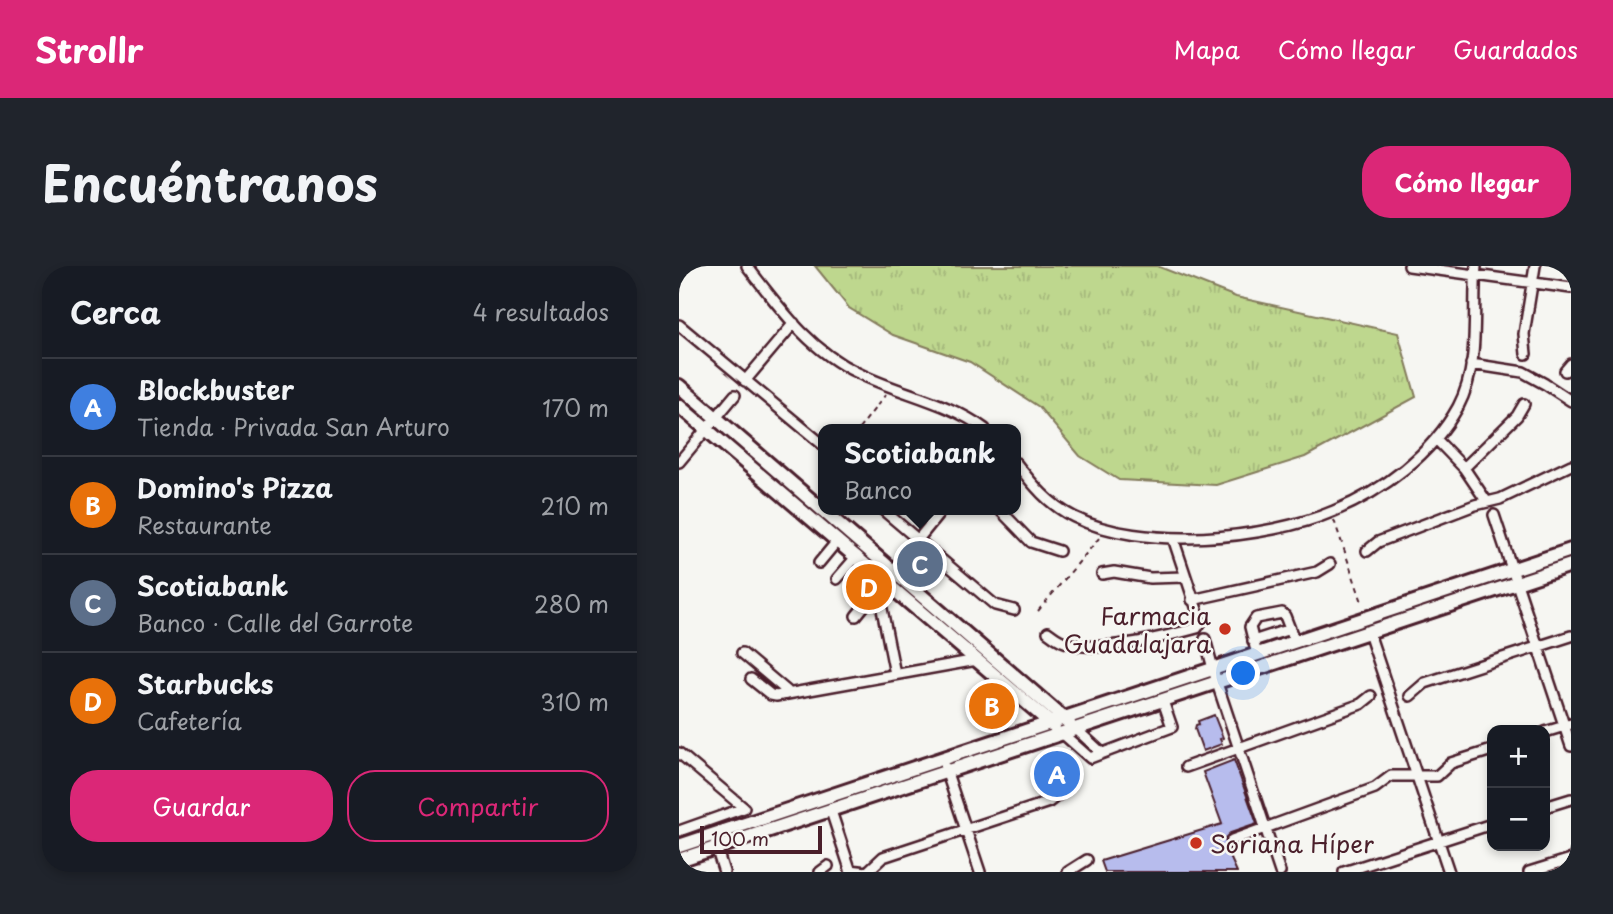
<!DOCTYPE html>
<html lang="es">
<meta charset="utf-8">
<style>
:root{--surface:#171b24;--page:#20242c;--text:#f1f3f6;--muted:#9ea1a6;--line:#363941;--accent:#db2777}
body{margin:0;font-family:"Playpen Sans",sans-serif;background:var(--page);color:var(--text)}
.controls{position:absolute;right:21px;bottom:21px;display:grid;overflow:hidden;border-radius:14px;box-shadow:0 4px 10px #0003}
.controls button{width:63px;height:63px;display:grid;place-items:center;padding:0;border:0;border-bottom:2px solid var(--line);background:var(--surface);color:var(--text);font:35px sans-serif}
.scale{position:absolute;left:21px;bottom:18px;width:122px;box-sizing:border-box;padding-left:7px;border:4px solid #4a1f2b;border-top:0;font-size:19px;line-height:24px;white-space:nowrap;color:#4a1f2b;-webkit-text-stroke:5px #f6f6f2;paint-order:stroke}
.you{position:absolute;left:565px;top:408px;width:24px;height:24px;margin:-18px;border:5px solid #fff;border-radius:50%;background:#1a73e8;box-shadow:0 0 0 10px #1a73e833}
.badge{display:grid;place-items:center;width:46px;height:46px;border-radius:50%;background:var(--accent);color:#fff;font-size:23px;font-weight:700}
.pin{position:absolute;translate:-50% -50%;border:4px solid #fff;box-shadow:0 2px 7px #0006}
.popup{position:absolute;left:139px;top:158px;width:203px;height:91px;box-sizing:border-box;display:grid;place-content:center;border-radius:14px;background:var(--surface);filter:drop-shadow(0 2px 5px #0005);font-size:23px;white-space:nowrap;color:var(--muted)}
.popup b{font-size:26px;color:var(--text)}
.popup::after{content:'';position:absolute;left:50%;top:100%;margin-left:-14px;border:14px solid transparent;border-top-color:var(--surface)}
.list{margin:0;padding:0;list-style:none}
h2{display:flex;justify-content:space-between;align-items:center;height:91px;margin:0;padding:0 28px;font-size:30px}
h2 small{font-size:23px;font-weight:400;color:var(--muted)}
.list li{display:grid;grid-template-columns:46px 1fr auto;gap:21px;align-items:center;box-sizing:border-box;height:98px;padding:0 28px;border-top:2px solid var(--line)}
.list b{display:block;font-size:26px;white-space:nowrap}
.list p{margin:0;font-size:23px;white-space:nowrap;color:var(--muted)}
.list em{font-size:23px;font-style:normal;color:var(--muted)}
.actions{display:flex;gap:14px;padding:21px 28px}
.actions a{flex:1;padding:16px 0;border:2px solid var(--accent);border-radius:28px;text-align:center;font-size:24px;color:var(--accent)}
.actions .main{background:var(--accent);color:#fff}
.map{position:relative;flex:none;width:892px;height:606px;overflow:hidden;border-radius:28px}
header{display:flex;align-items:center;gap:42px;box-sizing:border-box;height:98px;padding:0 35px;background:var(--accent);color:#fff}
header strong{font-size:33px}
nav{display:flex;gap:38px;margin-inline-start:auto;font-size:24px}
.intro{display:flex;align-items:center;justify-content:space-between;box-sizing:border-box;height:168px;padding:0 42px}
h1{margin:0;font-size:49px}
.button{padding:18px 32px;border-radius:28px;background:var(--accent);color:#fff;font-size:24px;font-weight:700}
main{display:flex;gap:42px;padding:0 42px}
aside{flex:1;background:var(--surface);border-radius:28px;box-shadow:0 4px 10px #0003}
.map>svg:first-child{display:block}
</style>
<header>
<strong>Strollr</strong>
<nav><a>Mapa</a><a>Cómo llegar</a><a>Guardados</a></nav>
</header>
<div class="intro"><h1>Encuéntranos</h1><a class="button">Cómo llegar</a></div>
<main>
<aside>
<h2>Cerca<small>4 resultados</small></h2>
<ul class="list">
<li><span class="badge" style="background:#3f7fe0">A</span><div><b>Blockbuster</b><p>Tienda · Privada San Arturo</p></div><em>170 m</em></li>
<li><span class="badge" style="background:#e8710a">B</span><div><b>Domino's Pizza</b><p>Restaurante</p></div><em>210 m</em></li>
<li><span class="badge" style="background:#5c6f8a">C</span><div><b>Scotiabank</b><p>Banco · Calle del Garrote</p></div><em>280 m</em></li>
<li><span class="badge" style="background:#e8710a">D</span><div><b>Starbucks</b><p>Cafetería</p></div><em>310 m</em></li>
</ul>
<div class="actions"><a class="main">Guardar</a><a>Compartir</a></div>
</aside>
<div class="map">
<svg width="892" height="606" viewBox="0 0 892 606">
<defs>
<pattern id="grass-tufts" width="24" height="20" patternUnits="userSpaceOnUse" patternTransform="scale(1.75)"><rect width="24" height="20" fill="#bed78e"/><path d="M3 7l-1-3M5 7V3M7 7l1-3M15 17l-1-3M17 17v-4M19 17l1-3" fill="none" stroke="#a5b87b"/></pattern>
</defs>
<rect width="100%" height="100%" fill="#f6f6f2"/>
<filter id="ink" filterUnits="userSpaceOnUse"><feTurbulence type="fractalNoise" baseFrequency=".0143" numOctaves="2"/><feDisplacementMap in="SourceGraphic" scale="14" xChannelSelector="R" yChannelSelector="G"/><feConvolveMatrix kernelMatrix="1 2 1 2 8 2 1 2 1" color-interpolation-filters="sRGB"/></filter>
<g filter="url(#ink)">
<!-- grass -->
<path fill="url(#grass-tufts)" stroke="#847b5c" stroke-width="2" d="M136,0H478L557,31L719,67L737,131L626,191L537,219L440,214L401,190L360,141L291,96L214,69L170,42Z"/>
<!-- building -->
<path fill="#b7bced" stroke="#4a1f2b" stroke-width="2" d="M535,449L544,472L541,473L543,478L524,485L516,463L517,459L520,458L519,455Z
M555,494L578,558L551,567L546,572L547,577L552,583L548,584L558,606H426L422,595L543,558L524,506Z"/>
<g fill="none" stroke-linecap="round" stroke-linejoin="round">
<defs>
<path id="minor" d="M68,0C100,41 131,85 179,107C221,128 268,135 306,163
M730,0L892,22
M0,59L143,178
M847,88L845,68L856,0
M792,98L844,106L866,118L892,135
M886,105L892,98
M66,115L115,57
M757,173L785,202L808,236
M0,196L56,129
M337,197C354,219 370,239 395,251C462,285 587,274 655,245C704,225 753,188 779,141C802,98 793,47 797,0
M785,202L838,150L845,138
M204,244L316,339L335,344
M321,244L352,276L380,285
M815,249L892,480
M688,285L699,276L796,239L821,233L892,199
M140,297L159,274
M423,308L435,306L471,312L506,311
M158,313L178,290
M199,323L216,408
M513,334L638,306L651,298
M177,350L263,244
M369,366C373,369 378,373 383,375C414,390 485,371 518,362L522,356L494,272
M690,367L770,606
M526,373L538,417L601,606
M574,375L611,363
M63,387L108,425
M578,389L571,361L577,352L603,347L606,350L616,376
M72,413L92,429L97,430L298,394
M731,430L746,417L892,370
M398,464L423,487
M866,466L892,458
M384,468L411,492L493,461L484,435
M0,487L65,542L0,565
M266,501L301,606
M507,501L682,438L692,430
M866,541L892,533
M152,545L172,606
M553,574L696,522L712,510H758L772,497L813,484
M36,578L45,606
M171,604L188,606L204,591L370,536L384,525
M141,606L149,600
M389,606L408,594
M665,606L813,558
M850,606L892,593"/>
<path id="major" d="M0,120L390,457
M0,140L375,460
M0,580L892,284
M0,594L892,299"/>
</defs>
<!-- minor casing -->
<use href="#minor" stroke="#4a1f2b" stroke-width="14"/>
<!-- major casing -->
<use href="#major" stroke="#4a1f2b" stroke-width="18"/>
<!-- path -->
<path stroke="#4a1f2b" stroke-width="2" stroke-dasharray="5 5" stroke-linecap="butt" d="M180,163L207,128
M655,254L684,339
M359,345L421,271"/>
<!-- minor -->
<use href="#minor" stroke="#f6f6f2" stroke-width="9"/>
<!-- major -->
<use href="#major" stroke="#f6f6f2" stroke-width="12"/>
</g>
</g>
<!-- markers -->
<g fill="#c8321e" stroke="#f6f6f2" stroke-width="2.5">
<circle cx="546" cy="363" r="7"/>
<circle cx="517" cy="577" r="7"/>
</g>
<g text-anchor="middle" dominant-baseline="central" stroke-width="5" stroke-linejoin="round" paint-order="stroke">
<!-- poi labels -->
<g font-size="24" fill="#4a1f2b" stroke="#f6f6f2" text-anchor="end">
<text x="532" y="349">Farmacia<tspan x="532" dy="28">Guadalajara</tspan></text>
<text x="531" y="577" text-anchor="start">Soriana Híper</text>
</g>
</g>
</svg>
<div class="controls">
<button>+</button>
<button>−</button>
</div>
<div class="scale">100 m</div>
<div class="you"></div>
<div class="pin badge" style="left:378px;top:508px;background:#3f7fe0">A</div>
<div class="pin badge" style="left:313px;top:440px;background:#e8710a">B</div>
<div class="pin badge" style="left:241px;top:298px;background:#5c6f8a">C</div>
<div class="popup"><b>Scotiabank</b>Banco</div>
<div class="pin badge" style="left:190px;top:321px;background:#e8710a">D</div>
</div>
</main>
